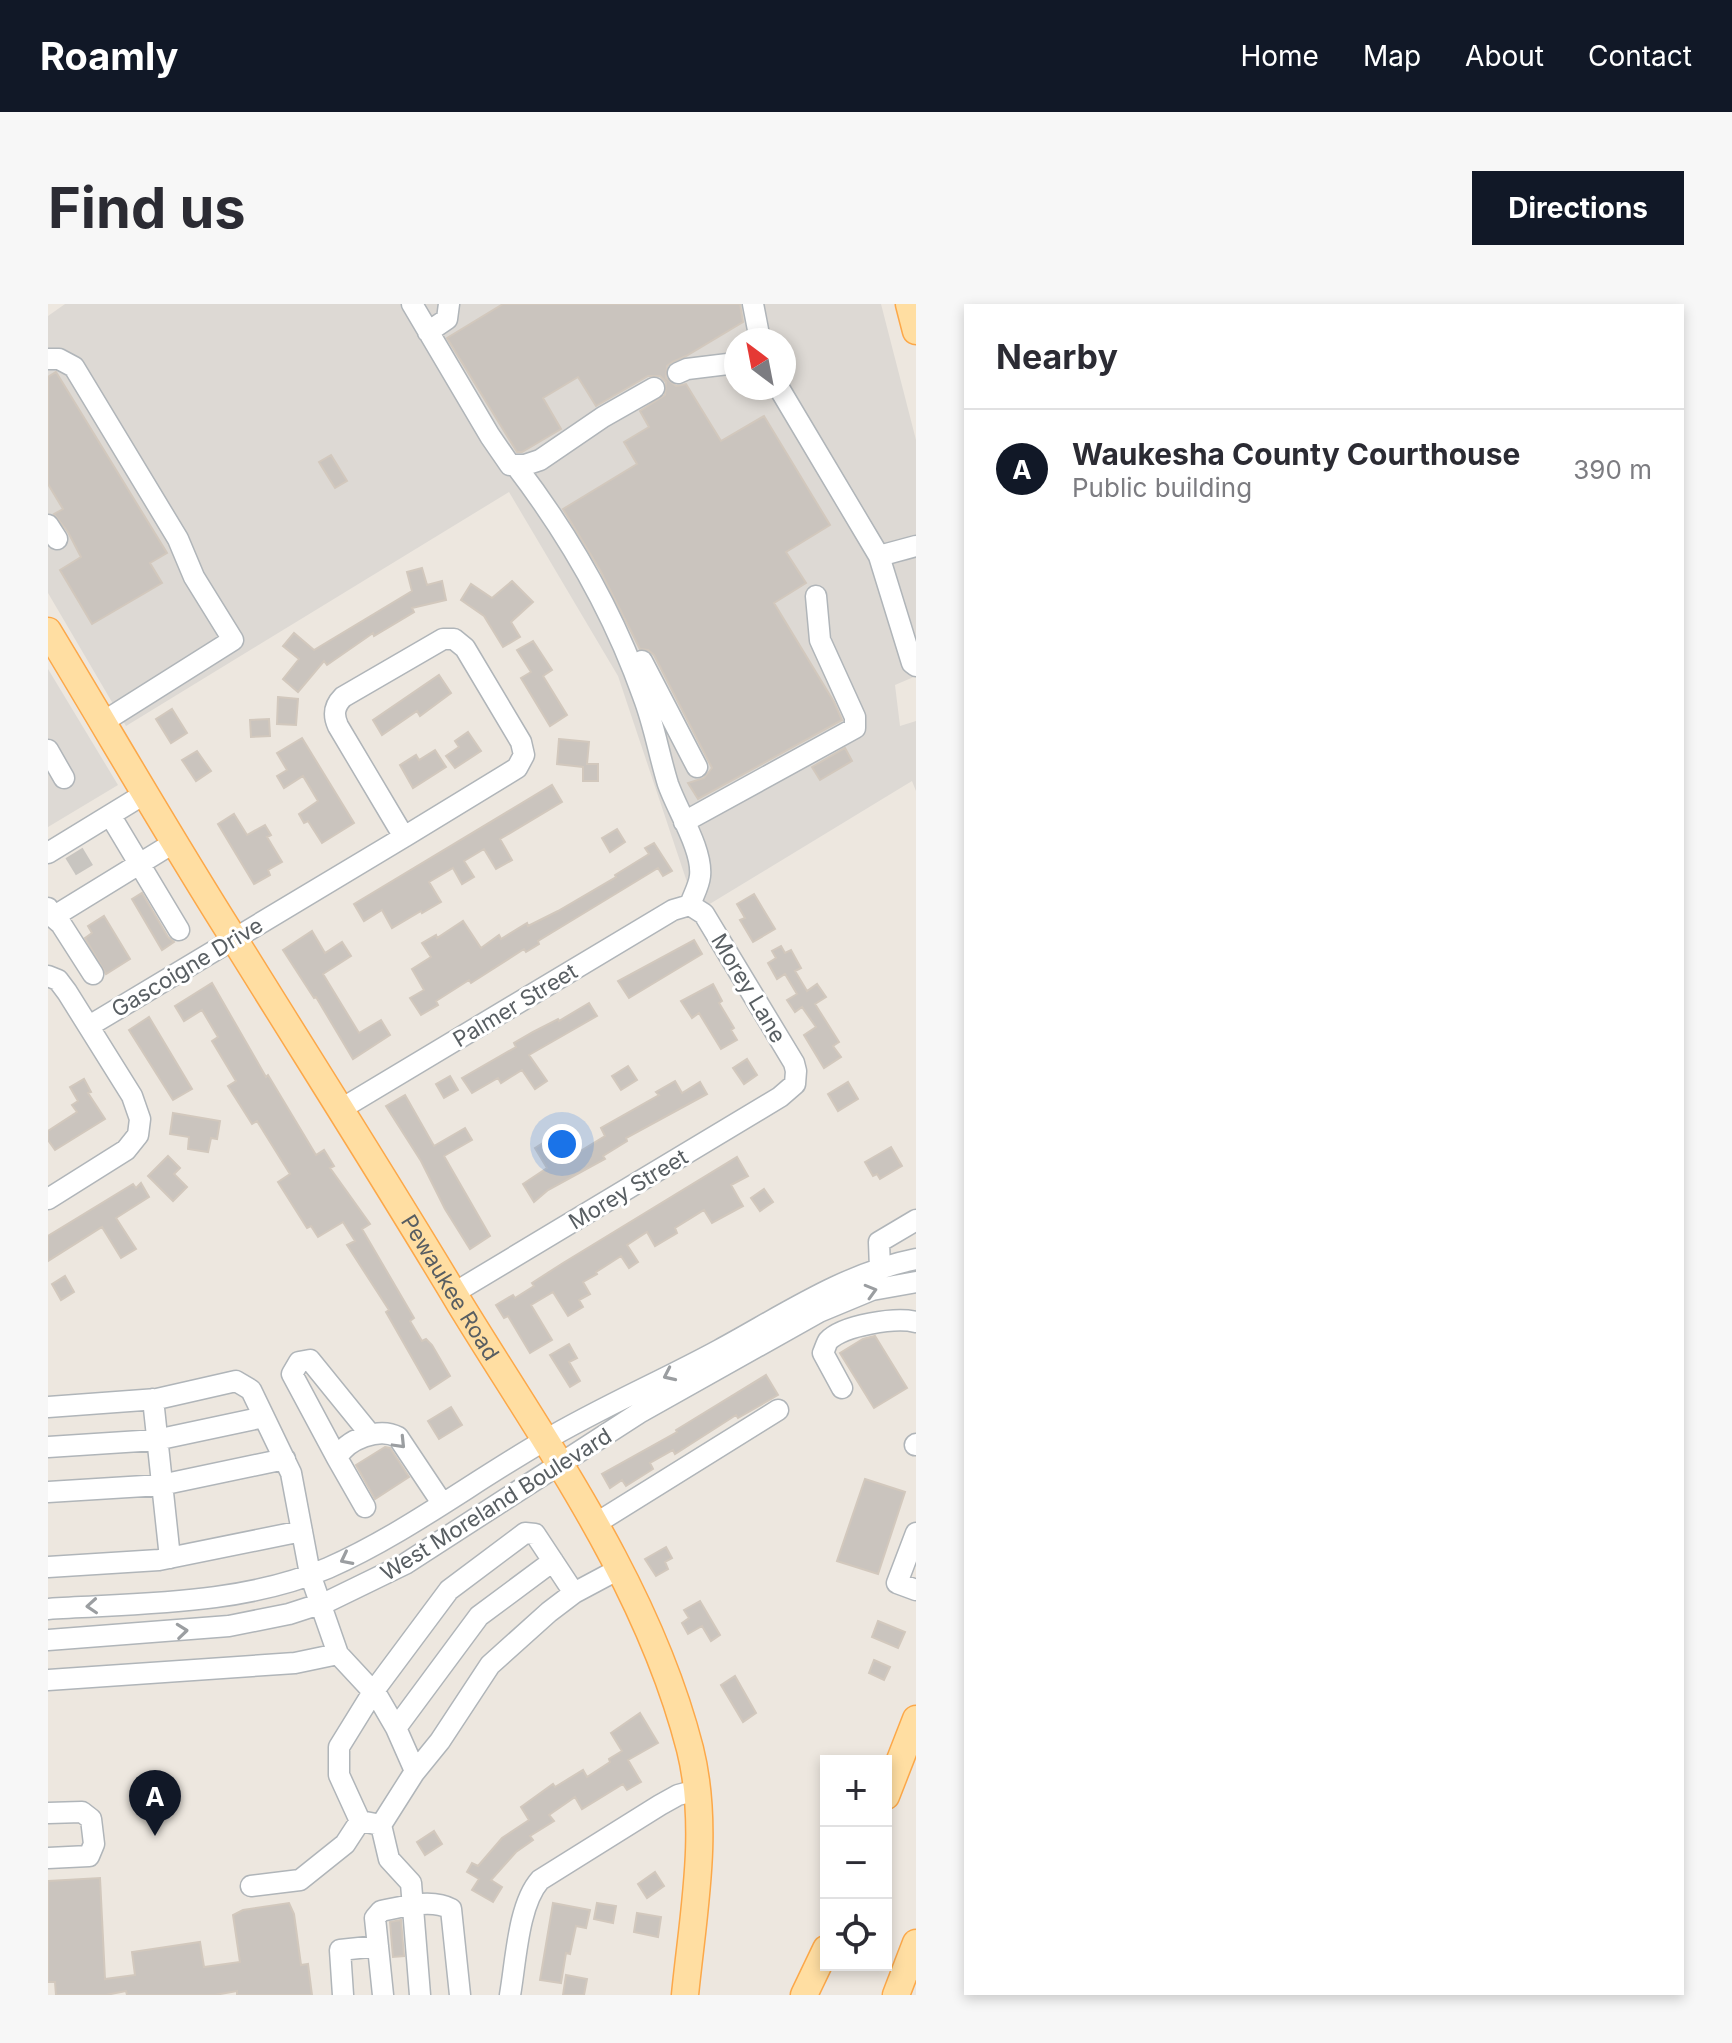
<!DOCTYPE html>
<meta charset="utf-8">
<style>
:root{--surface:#fff;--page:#f7f7f7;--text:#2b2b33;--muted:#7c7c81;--line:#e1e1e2;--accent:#111827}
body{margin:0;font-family:Inter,sans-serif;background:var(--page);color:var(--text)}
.controls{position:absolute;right:24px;bottom:24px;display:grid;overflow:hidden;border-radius:0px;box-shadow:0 4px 12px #0003}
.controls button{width:72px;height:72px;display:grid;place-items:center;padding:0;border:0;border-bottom:2px solid var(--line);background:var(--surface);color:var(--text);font:40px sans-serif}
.compass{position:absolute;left:676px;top:24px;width:72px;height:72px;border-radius:50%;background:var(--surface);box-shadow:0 4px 12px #0003;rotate:328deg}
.you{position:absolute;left:514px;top:840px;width:28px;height:28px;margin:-20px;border:6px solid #fff;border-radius:50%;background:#1a73e8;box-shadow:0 0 0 12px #1a73e833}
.badge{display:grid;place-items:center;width:52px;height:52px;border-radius:50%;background:var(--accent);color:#fff;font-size:26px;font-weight:700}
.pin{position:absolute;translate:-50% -66px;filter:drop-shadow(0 2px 4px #0008)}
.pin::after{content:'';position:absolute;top:42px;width:28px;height:24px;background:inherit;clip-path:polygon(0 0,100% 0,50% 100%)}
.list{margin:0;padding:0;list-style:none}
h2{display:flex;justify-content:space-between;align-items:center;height:104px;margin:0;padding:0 32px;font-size:34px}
h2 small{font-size:26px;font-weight:400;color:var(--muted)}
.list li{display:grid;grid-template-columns:52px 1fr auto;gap:24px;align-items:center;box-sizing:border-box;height:120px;padding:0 32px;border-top:2px solid var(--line)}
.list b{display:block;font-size:30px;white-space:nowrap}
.list p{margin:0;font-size:26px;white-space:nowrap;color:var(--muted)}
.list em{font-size:26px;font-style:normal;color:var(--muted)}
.icon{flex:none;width:44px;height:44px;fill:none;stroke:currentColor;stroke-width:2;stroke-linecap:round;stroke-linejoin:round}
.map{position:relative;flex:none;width:868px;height:1691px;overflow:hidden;border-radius:0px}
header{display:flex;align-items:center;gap:48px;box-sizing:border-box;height:112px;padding:0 40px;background:var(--accent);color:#fff}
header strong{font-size:38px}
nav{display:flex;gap:44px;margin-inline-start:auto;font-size:28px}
.intro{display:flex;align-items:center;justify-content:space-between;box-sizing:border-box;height:192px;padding:0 48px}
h1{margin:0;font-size:56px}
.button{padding:20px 36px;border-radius:0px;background:var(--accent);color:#fff;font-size:28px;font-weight:700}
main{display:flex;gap:48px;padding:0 48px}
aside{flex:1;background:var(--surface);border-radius:0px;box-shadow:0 4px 12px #0003}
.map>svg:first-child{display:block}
</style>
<header>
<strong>Roamly</strong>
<nav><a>Home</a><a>Map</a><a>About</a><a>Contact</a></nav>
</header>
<div class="intro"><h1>Find us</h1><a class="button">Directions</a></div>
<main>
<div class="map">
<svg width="868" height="1691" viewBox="0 0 868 1691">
<rect width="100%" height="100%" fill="#ede7df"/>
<!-- industrial -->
<path fill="#ddd9d4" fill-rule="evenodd" d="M17,0H833L868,136V372L847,381L852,422L868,417V487L864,477L660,601L643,590L570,372L461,188L78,422L0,289V12ZM688,36H736V84H688Z
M0,365L70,481L0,523Z"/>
<!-- building -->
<path fill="#cac4be" stroke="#d2c8bd" stroke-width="2" d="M455,0H692L695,18L638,52L624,58L619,62L618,74L628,82L638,80L673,137L716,112L782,221L738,248L758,279L726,299L786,398L794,416L650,495L640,479L656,474L664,464L606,351L600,346L592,345L552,266L515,205L589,160L576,138L601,123L592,107L617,91L618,78L612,72H600L548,102L530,73L495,94L513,125L474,148H469L399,34Z
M8,68L119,249L102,259L114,279L44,320L12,266L33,253L20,228L6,210L15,205L0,180V73Z
M283,151L299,177L287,184L271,158Z
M374,264L379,281L394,277L398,296L364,304L366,308L326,332L325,329L279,361L276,357L250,388L235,375L251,355L235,342L246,329L266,346L364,287L359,268Z
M464,277L485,298L463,318L472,333L455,343L436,312L413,296L423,280L444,294Z
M485,337L504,366L495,372L519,411L502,422L473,374L483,368L469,346Z
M391,371L403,389L372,412L369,407L334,431L325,416Z
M230,393L250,395L248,421L229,420Z
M124,405L139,429L123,439L108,415Z
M221,415L222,432L203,433L202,416Z
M420,428L433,447L407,464L398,452L411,443L407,437Z
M254,434L306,519L274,539L260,517L256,519L251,510L270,497L255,472L236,484L229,472L239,466L229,449Z
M511,435L541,438L539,460H550V477H535V463L509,460Z
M797,444L804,457L772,476L764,463Z
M387,446L398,463L365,484L352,461L368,451L371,456Z
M149,447L163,467L148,477L134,456Z
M504,481L514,498L452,535L464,556L448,565L436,545L416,557L426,573L414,580L405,564L381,578L393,598L374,609L373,607L344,624L334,606L316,617L306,600Z
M186,510L199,531L217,521L223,531L219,533L234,558L220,566L222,571L206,580L170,520Z
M569,525L577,538L562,548L554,534Z
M606,539L624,567L615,572L610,564L490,637L491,640L478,648L476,645L423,679L421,676L388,697L390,701L373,711L362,694L376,686L364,665L383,653L374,639L388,631L389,634L415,617L433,644L451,631L453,635L479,619L480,622L510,607L568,573L567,571L601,550L597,544Z
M94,589L120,633L126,638L114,646L84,595Z
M706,590L727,625L705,638L692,616L697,614L689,600Z
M56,612L82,655L58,670L37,634L44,629L40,622Z
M264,627L277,649L294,638L303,652L275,670L311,729L333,716L342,731L305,755L268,693L266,694L235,646Z
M646,636L654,650L581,694L570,677Z
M733,642L737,649L743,646L753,664L747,667L759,687L769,680L778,693L767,700L791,738L785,742L793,753L776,764L756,731L768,723L754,703L747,708L739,696L749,690L737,670L729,675L720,659L728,654L724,647Z
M164,679L218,773L220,771L268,851L276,846L286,862L282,864L322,920L314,925L366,1014L362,1017L374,1037L378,1035L384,1041L402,1072L382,1085L338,1008L341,1006L299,941L307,937L295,918L270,933L263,922L259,924L230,878L242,870L209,817L204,820L180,782L188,777L164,737L170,733L154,706L136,717L127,702Z
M665,680L674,697L671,699L686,724L683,726L689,736L673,745L651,709L644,714L633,697Z
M541,699L549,712L481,751L499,777L487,785L474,766L453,779L450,774L424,789L414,774L468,743L466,739L485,728L510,715L511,717Z
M101,713L144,785L125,796L81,726Z
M699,755L709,771L696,780L685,764Z
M580,762L589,776L573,786L564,772Z
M402,772L410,786L396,794L388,780Z
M36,775L43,788L40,789L57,815L7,846L0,836V827L29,808L24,801L30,797L22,783Z
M627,777L634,789L652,778L659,790L578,834L579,837L555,852L557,855L500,886L486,898L475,880L499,864L487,844L501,835L515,856L521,854L557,832L553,824L611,791L608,788Z
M800,778L810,795L790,807L780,790Z
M357,791L386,842L417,824L424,836L396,852L442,932L422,945L397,905L373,857L338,802Z
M125,809L172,817L169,835L163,834L160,848L140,845L141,833L122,830Z
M843,843L854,862L832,875L829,870L825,872L817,858Z
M120,852L132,864L126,870L139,883L125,897L100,872Z
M689,853L700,872L683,881L695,902L664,919L656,906L627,924L629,929L607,942L599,928L579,941L590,958L581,964L573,952L548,968L549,970L535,978L542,990L531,996L535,1003L520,1012L505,988L483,1001L504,1036L482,1049L460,1012L456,1014L448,1001L465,991L467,994L486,982L484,979L515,959Z
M93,879L101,893L68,914L88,945L73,954L54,923L0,957V932L85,880L88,884Z
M716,885L725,898L712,907L703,894Z
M17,972L26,988L13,996L4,980Z
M827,1032L859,1084L826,1104L792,1049L815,1035Z
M521,1040L529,1054L521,1058L532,1077L522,1083L502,1051Z
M718,1071L730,1091L690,1114L688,1111L627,1150L625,1146L602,1159L605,1165L578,1182L574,1176L562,1184L554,1170L629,1128L628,1126Z
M403,1103L414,1121L391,1135L380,1117Z
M337,1143L342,1144L361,1173L327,1195L308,1161Z
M817,1175L857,1188L830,1270L789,1257Z
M618,1243L624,1254L617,1258L620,1265L608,1272L597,1255Z
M652,1297L672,1331L663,1337L654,1322L640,1330L634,1319L641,1314L636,1306Z
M830,1317L857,1328L850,1344L824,1333Z
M826,1356L842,1363L836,1376L821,1369Z
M687,1372L708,1409L695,1418L673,1381Z
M592,1409L610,1439L580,1456L593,1478L579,1486L575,1480L534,1505L527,1493L501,1511L506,1517L482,1532L485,1536L468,1548L443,1576L454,1583L445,1598L424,1586L431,1575L419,1568L424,1559L430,1562L454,1534L481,1516L473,1503L505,1480L507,1483L535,1466L539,1473L562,1458L561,1455L574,1447L563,1429Z
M386,1527L394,1540L377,1551L369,1538Z
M607,1568L616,1582L599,1594L590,1580Z
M52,1574L57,1675L87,1671L84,1648L152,1638L156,1663L192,1658L185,1611L195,1606L241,1599L246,1610L253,1661L260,1660L264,1691H189V1687L167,1691H79L78,1687L58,1691H8L7,1678H0V1577Z
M505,1599L542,1606L538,1624L528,1622L522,1650L518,1649L513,1679L492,1676Z
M549,1599L568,1602L565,1619L546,1615Z
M589,1609L613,1613L610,1633L586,1628Z
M353,1616L356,1652L345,1653L342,1618Z
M518,1671L539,1675L536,1691H515Z"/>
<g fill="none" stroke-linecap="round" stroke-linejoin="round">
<!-- minor-tunnel -->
<path stroke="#c8c5c0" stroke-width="20" stroke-dasharray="20 10" stroke-linecap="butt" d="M26,549L40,572"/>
<defs>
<path id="minor" d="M364,0L442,132L462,161H477L492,156L555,113L606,84
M705,0L712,36
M380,28L399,15L401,0
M0,55H11L26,63L130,235L146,273L185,336L55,418
M630,69L639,65L688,59
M731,84L831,252L864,359L868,362
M468,162C523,234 565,307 595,392C606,420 611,451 620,480C629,506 655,546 652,572C651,582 645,592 642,601
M0,221L9,235
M831,252L868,242
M395,335H406L417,344L473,438L476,451L469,464L356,533L290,422C285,411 286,402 295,393Z
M594,357L649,463
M0,446L16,474
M62,511L131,626
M636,518L807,424V413L772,336L768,292
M0,549L98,489
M0,604L5,613L127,538
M5,613L13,620L45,670
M0,672L10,676L19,688L84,792L92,815L90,831L78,846L0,895
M41,722L356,533
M293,805L625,606L642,601
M832,965L831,938L868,916
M406,989L732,793L747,780L748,767L746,759L656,610L642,601
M794,1084L775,1049C776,1047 779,1038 780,1037C795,1021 848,1013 868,1018
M105,1095L122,1254
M0,1103L109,1095L188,1077L203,1086L243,1169L262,1270L290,1350L330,1393L348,1424L367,1467
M867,1141L868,1140
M0,1143L108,1136L216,1113
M289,1154L244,1070L251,1058L262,1056L322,1130
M0,1188L113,1181L237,1155
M317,1203L289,1154C299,1135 331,1123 350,1133L394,1199
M547,1220L730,1106
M868,1229L849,1279L868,1286
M0,1263L111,1256L254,1227
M0,1305C93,1299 193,1301 280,1264C355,1231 423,1179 494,1138C551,1104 612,1078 671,1046C734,1012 797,969 868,955
M0,1336L181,1322L241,1310L281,1297L357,1260L591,1109L771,1008L824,986L868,978
M0,1376L247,1359L290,1350
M348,1424L431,1312L505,1257
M0,1509L34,1508L43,1515L46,1540L41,1552L0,1554
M333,1521L312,1517L291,1471V1443L325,1388L401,1286L477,1229L487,1230L526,1289
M203,1582L252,1576L297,1540L312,1517
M295,1691L292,1646L330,1642
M335,1691L327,1614L333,1607C353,1603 384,1594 403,1605L412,1691
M372,1691L363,1579L341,1555L333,1521L366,1469L392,1437L442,1361L501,1308L526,1289L571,1265
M462,1691C468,1657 470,1601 492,1576L612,1501L630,1491L649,1486"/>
<g id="major">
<path d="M861,0L868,27"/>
<path id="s1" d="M0,327C63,431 123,536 188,638C263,759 339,878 412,1000C499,1142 600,1281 642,1445C662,1525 645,1610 637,1691"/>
<path d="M838,1492L868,1415"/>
<path d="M756,1691L778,1645"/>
<path d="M848,1691L868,1639"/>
</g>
</defs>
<!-- minor casing -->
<use href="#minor" stroke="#b0b5b9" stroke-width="23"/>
<!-- major casing -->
<use href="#major" stroke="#fca849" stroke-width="29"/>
<!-- minor -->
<use href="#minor" stroke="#fff" stroke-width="20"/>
<!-- major -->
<use href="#major" stroke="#ffdea2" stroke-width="26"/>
</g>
<!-- one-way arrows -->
<defs><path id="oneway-chevron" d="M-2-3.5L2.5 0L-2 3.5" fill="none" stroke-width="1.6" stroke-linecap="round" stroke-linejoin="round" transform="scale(2)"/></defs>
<g stroke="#9b9ea1">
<use href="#oneway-chevron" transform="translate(823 987) rotate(-16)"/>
<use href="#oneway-chevron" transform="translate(621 1071) rotate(155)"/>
<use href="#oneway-chevron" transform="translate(352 1139) rotate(46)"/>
<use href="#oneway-chevron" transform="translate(298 1255) rotate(153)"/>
<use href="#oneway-chevron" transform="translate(44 1302) rotate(176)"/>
<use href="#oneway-chevron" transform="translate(134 1327) rotate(-6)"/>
</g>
<g text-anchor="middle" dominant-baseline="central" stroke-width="6" stroke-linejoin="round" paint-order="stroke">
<!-- street labels -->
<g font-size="22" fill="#585e62" stroke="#fff">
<text transform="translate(139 663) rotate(-31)">Gascoigne Drive</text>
<text transform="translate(701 684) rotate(59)">Morey Lane</text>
<text transform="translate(467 701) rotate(-31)">Palmer Street</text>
<text transform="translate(580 885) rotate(-31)">Morey Street</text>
<text stroke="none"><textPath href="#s1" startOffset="770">Pewaukee Road</textPath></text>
<text transform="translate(448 1200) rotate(-32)">West Moreland Boulevard</text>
</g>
</g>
</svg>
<div class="controls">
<button>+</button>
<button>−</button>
<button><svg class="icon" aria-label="locate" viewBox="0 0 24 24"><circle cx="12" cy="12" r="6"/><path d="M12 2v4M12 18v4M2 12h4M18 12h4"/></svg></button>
</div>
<svg class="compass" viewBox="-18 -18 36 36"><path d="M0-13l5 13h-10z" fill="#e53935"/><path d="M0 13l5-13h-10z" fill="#7c7c81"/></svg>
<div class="you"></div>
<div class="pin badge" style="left:107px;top:1532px">A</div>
</div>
<aside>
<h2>Nearby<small></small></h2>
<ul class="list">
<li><span class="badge">A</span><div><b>Waukesha County Courthouse</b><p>Public building</p></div><em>390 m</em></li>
</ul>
</aside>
</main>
